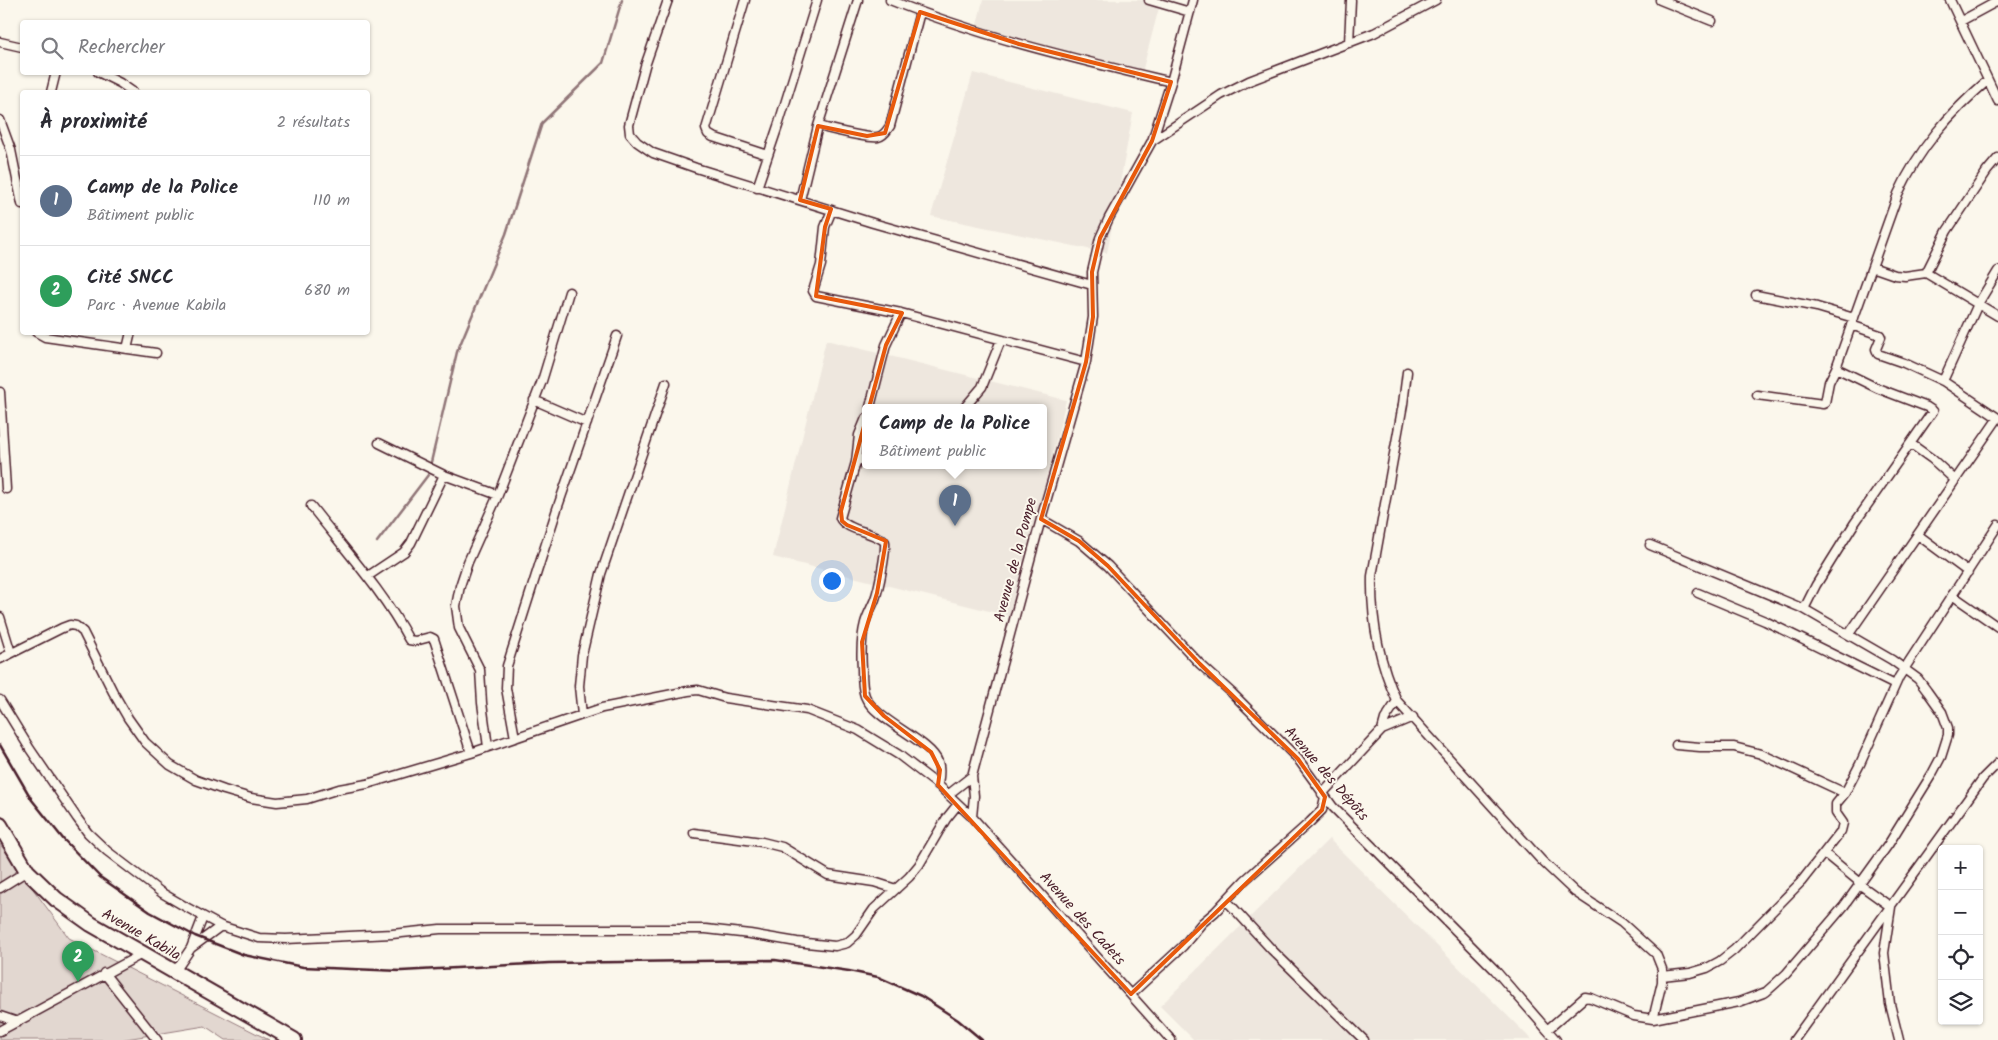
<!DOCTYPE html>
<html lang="fr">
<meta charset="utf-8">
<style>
:root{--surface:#fff;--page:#f2f2f3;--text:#2b2b33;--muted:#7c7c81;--line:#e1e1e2;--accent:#d93025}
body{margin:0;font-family:Kalam,sans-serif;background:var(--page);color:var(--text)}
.controls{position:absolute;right:15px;bottom:15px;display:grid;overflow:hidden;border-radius:5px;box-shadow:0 1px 4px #0004}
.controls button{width:45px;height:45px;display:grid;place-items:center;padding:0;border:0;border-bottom:1px solid var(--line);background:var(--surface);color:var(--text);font:25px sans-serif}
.you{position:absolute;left:831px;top:580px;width:18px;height:18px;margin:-12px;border:4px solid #fff;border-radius:50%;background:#1a73e8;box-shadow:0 0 0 8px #1a73e833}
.badge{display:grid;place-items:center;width:32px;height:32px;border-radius:50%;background:var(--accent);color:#fff;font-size:16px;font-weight:700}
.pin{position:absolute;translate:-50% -41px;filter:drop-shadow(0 1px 2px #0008)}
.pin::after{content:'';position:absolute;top:26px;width:18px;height:15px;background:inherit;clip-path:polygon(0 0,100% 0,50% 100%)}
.popup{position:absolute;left:862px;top:404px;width:185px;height:65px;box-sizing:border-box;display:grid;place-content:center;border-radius:5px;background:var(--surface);filter:drop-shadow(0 1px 4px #0005);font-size:16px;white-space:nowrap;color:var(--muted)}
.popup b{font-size:19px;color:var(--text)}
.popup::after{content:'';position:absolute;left:50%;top:100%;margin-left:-10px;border:10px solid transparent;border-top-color:var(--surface)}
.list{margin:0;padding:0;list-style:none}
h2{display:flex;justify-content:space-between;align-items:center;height:65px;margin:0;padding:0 20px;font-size:21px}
h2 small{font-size:16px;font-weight:400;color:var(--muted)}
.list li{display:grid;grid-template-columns:32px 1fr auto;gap:15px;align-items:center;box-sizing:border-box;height:90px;padding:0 20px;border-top:1px solid var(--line)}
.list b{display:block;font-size:19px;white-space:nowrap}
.list p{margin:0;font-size:16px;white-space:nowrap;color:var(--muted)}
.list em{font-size:16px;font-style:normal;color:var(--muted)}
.icon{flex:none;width:28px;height:28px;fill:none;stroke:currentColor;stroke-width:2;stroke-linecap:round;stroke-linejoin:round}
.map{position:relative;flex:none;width:1998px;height:1040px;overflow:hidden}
.search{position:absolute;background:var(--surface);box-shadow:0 1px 4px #0004;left:20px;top:20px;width:350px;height:55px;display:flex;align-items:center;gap:12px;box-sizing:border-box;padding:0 18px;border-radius:5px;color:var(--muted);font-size:19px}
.panel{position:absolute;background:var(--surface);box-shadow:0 1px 4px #0004;left:20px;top:90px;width:350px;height:245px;border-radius:5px}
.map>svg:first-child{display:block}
</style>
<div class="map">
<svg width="1998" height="1040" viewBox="0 0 1998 1040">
<rect width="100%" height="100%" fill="#fbf7ec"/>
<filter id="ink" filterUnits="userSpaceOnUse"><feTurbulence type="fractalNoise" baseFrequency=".02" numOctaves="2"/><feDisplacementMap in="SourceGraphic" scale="10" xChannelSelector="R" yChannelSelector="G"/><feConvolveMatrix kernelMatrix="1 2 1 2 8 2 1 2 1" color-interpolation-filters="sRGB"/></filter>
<g filter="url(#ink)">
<!-- built -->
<path fill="#eee7de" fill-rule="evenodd" d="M983,0H1161L1140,80L974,37Z
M973,73L1133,113L1107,253L931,216Z
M826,340L1066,400L1013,617L773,557ZM866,407H1044V465H866Z
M1329,839L1532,1040H1194L1160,1006Z"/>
<!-- green -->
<path fill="#e2d7d0" stroke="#967b7e" d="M0,844L69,938L269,1040H226L205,1026L120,1040H0Z"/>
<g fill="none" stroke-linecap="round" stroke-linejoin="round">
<!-- stream -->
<path stroke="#907477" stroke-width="2.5" d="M377,542L428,475L457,352L506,234L542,123L603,63L622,0"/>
<defs>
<path id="street" d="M668,0L645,66L629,125L630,134L637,142L653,153L696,168L873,223L1092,285
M745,0L706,129L708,134L713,137L768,155
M890,0C981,37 1076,59 1171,82
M1149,0L1190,12
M1660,0L1712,21
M1950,0L1998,101
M1961,21L1998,1
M0,42L22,47
M1349,43L1351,0
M98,72L120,83L133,92
M51,92L56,72
M0,120L11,150L22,204
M818,126C831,129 868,139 878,137C884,136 887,130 890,126L920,12
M1152,141L1221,95L1249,81L1374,33L1436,0
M757,188L779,123L817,0
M800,200L818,126L858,0
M832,210L825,227L821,265L813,291L816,296L901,313L1086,362
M1872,267L1895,275L1905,276L1926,273L1998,316
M1926,273L1947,231L1987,171L1998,158
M1756,295L1817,307L1854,318
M1851,325L1880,335L1881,337L1876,349L1878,354L1904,363L1943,381L1998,418
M36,332L45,337L156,353
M127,349L131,332
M1407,372L1403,404L1372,576C1371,619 1379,662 1397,701L1542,861L1575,892L1622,923L1656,954L1662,969V982L1653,1019
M1943,381L1978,304L1998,271
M0,392L6,489
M1757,395L1823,404L1825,403L1829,382L1836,368L1898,194C1919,148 1950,113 1988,80
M534,400L587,423
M870,407L886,345L901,313
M965,407L982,387L1001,340
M866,418L859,435L856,462L840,518C845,530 875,532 885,542C886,553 879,588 875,599C872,607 867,615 865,623C861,638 861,654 862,669C862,677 862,688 865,696C874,720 930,740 938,762C941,769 939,777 938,785
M379,443L444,475L498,495
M1911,444L1932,459L1955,480
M856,462L866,457
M311,506C345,550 383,591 409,640L415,641L430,637L434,639L471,753
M1041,519L1079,541L1108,566L1200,664L1232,693L1298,759L1333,807L1495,970L1556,1040
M1918,535L1968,572
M368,576L404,552L411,543L444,475
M1698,593L1765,621L1895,685
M1952,595L1998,627
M1804,609L1816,585L1854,524L1933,411L1927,407L1877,388L1836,368
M0,617L11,653
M1849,634L1998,418
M0,659L62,628L70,625L76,626L83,632L113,692L128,718L145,742L170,765L196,780L224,790L251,798L277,802L307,799L339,789L367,784L471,753L602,708L688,691L698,690L725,698L807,710L858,730L899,755L938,785L972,817L1171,1040
M0,700L30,749L77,818L88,833L107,851L162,893L186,907L221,926L259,938L286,939L392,934L440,929H706L750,934L797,942L835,946L847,943L856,935L874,909L909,877L919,865L946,819L958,804
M582,715L579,686L582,655L601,574L666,383
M1382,730L1385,719L1397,701
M515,738L506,688L507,666L557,509L617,336
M1676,745L1700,747H1734L1761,754L1845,793
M488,747L482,703L480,670L459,628L456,606L460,586L468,562L498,495L542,381L569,292
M949,794L972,776
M1322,794L1382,730L1413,717
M972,817L974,796L972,776L1041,519L1086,362L1093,317L1092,272L1100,238L1109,218L1152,141L1171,82L1193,0
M694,833L762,842L782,847L828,875L874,882L896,889
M1824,853L1857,880L1859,884L1891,907L1884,953L1890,1004L1899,1040
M0,888L27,871
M1226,900L1272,950L1364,1040
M191,948L221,926
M104,973L157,1040
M174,973L191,948L203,917
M1662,976L1690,973L1707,968L1720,961L1734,950L1801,882L1841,831L1843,823L1836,813V804L1845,793L1860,764L1899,677L1998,525
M1131,994L1183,946L1202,923L1215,912L1245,880L1310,822L1322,810L1325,797
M0,1016L18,1022
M1547,1030L1585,997L1591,998L1634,1016L1653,1019L1739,1002L1766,992L1786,974L1844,906L1888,845L1932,774L1941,757L1948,735V728L1942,712L1927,691L1918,679L1892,660L1804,609L1650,545
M0,1031L142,954
M1794,1040L1983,778L1998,763"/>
<path id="highway" d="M0,825L27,871L56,899L91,924L294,1040"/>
</defs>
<!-- street casing -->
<use href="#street" stroke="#4a1f2b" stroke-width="11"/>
<!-- highway casing -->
<use href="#highway" stroke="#4a1f2b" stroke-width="18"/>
<!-- street -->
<use href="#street" stroke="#fbf7ec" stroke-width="8"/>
<!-- highway -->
<use href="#highway" stroke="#fbf7ec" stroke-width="14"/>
<!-- rail -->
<path stroke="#4a1f2b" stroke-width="2.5" d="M0,745L32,800L64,840L100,877L150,912L195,936L244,955L303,967L401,971L549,963L775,960L849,971L878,977L921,996L958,1020L982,1040"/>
</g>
</g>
<!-- marked area -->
<path fill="none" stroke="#e8590c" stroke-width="4" stroke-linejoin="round" d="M920,12L1019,44L1171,82L1152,141L1100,238L1092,272L1093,317L1086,362L1041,519L1079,541L1108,566L1200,664L1298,759L1325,797L1322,810L1310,822L1131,994L938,785L940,770L931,752L884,716L865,696L862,642L877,593L886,541L847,525L842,521L841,511L886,345L902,313L816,296L825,227L831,209L800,200L818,126L867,136L885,133Z"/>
<g text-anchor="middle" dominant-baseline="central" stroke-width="4" stroke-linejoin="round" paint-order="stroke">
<!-- street labels -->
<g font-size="15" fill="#4a1f2b" stroke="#fbf7ec">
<text transform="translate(1016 560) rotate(-75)">Avenue de la Pompe</text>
<text transform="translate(1326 774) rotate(49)">Avenue des Dépôts</text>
<text transform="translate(1082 919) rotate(48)">Avenue des Cadets</text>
<text transform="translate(141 935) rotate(30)">Avenue Kabila</text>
</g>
</g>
</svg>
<div class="controls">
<button>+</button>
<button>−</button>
<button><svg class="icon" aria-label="locate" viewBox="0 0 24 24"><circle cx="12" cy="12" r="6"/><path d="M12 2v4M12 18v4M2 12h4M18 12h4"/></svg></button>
<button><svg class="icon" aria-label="layers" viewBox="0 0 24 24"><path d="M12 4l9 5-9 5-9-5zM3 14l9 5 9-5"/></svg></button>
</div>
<div class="you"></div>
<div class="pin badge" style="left:955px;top:526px;background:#5c6f8a">1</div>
<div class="popup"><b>Camp de la Police</b>Bâtiment public</div>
<div class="pin badge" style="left:78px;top:982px;background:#2e9e5b">2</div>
<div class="search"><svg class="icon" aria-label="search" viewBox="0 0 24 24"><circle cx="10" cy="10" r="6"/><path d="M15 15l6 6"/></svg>Rechercher</div>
<section class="panel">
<h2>À proximité<small>2 résultats</small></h2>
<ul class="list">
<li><span class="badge" style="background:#5c6f8a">1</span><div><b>Camp de la Police</b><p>Bâtiment public</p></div><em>110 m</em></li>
<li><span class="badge" style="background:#2e9e5b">2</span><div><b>Cité SNCC</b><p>Parc · Avenue Kabila</p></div><em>680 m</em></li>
</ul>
</section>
</div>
